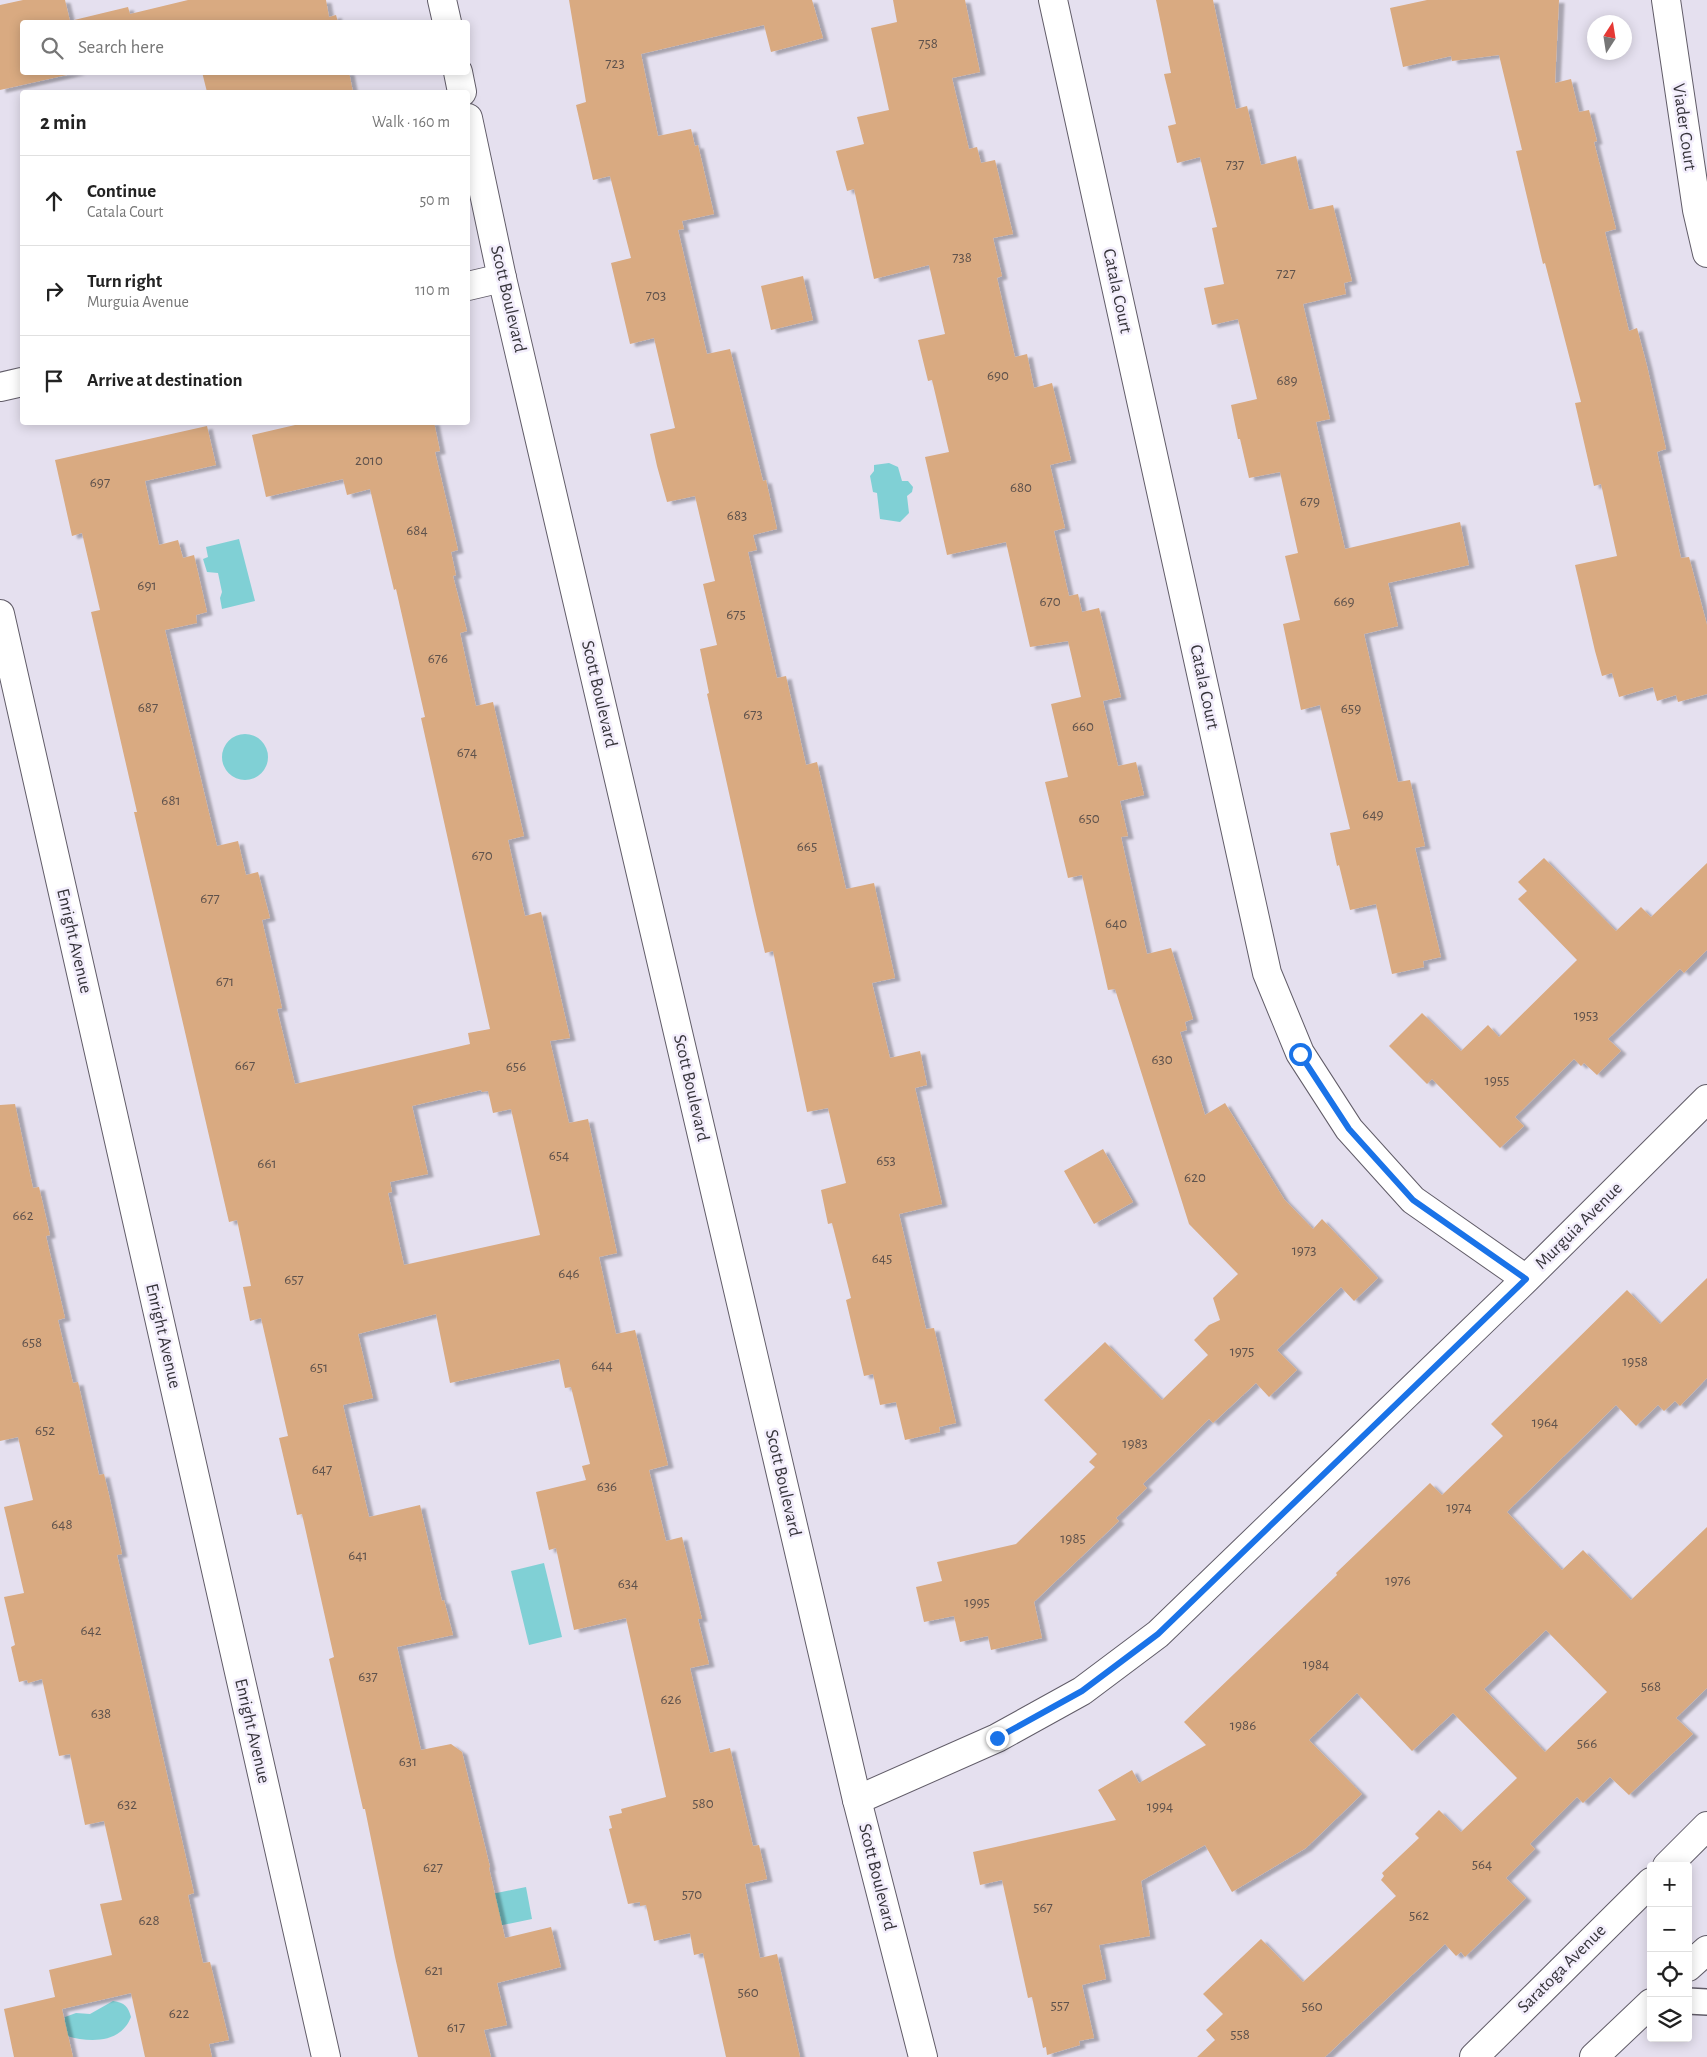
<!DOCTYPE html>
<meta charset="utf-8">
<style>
:root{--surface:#fff;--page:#f6f6f6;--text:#222;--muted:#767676;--line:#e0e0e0}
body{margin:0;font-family:"Alegreya Sans",sans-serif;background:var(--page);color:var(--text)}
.controls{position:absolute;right:15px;bottom:15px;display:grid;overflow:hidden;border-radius:5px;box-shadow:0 2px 12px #0003}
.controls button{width:45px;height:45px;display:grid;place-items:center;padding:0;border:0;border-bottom:1px solid var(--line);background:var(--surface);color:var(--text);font:25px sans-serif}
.compass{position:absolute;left:1587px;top:15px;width:45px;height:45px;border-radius:50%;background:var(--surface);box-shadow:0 2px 12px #0003;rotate:12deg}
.stop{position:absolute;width:15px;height:15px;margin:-11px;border:4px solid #1a73e8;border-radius:50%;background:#fff}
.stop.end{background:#1a73e8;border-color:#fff;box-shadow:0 1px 5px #0008}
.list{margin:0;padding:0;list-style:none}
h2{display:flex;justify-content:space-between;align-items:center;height:65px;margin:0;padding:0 20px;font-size:21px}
h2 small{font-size:16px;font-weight:400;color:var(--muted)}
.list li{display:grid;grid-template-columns:32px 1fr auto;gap:15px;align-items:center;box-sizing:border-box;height:90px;padding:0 20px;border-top:1px solid var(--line)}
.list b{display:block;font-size:19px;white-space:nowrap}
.list p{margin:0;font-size:16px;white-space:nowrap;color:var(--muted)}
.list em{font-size:16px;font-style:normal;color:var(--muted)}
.icon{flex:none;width:28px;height:28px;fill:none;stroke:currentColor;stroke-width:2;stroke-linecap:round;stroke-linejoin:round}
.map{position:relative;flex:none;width:1707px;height:2057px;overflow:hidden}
.search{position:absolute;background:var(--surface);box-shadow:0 2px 12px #0003;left:20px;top:20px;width:450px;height:55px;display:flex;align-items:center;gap:12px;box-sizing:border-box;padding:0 18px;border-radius:5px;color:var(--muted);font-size:19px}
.panel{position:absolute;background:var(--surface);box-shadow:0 2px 12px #0003;left:20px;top:90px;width:450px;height:335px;border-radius:5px}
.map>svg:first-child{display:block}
</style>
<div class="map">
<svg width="1707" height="2057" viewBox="0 0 1707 2057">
<defs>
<filter id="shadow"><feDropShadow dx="5.5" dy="3" stdDeviation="1" flood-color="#0004"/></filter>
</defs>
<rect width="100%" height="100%" fill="#e5e0ef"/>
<!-- water -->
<path fill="#80d0d5" d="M889,463L898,467L902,481H908L913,487L912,492L907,496L909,513L900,522L880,519L877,493L873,492L870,476L874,471V465Z
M239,539L255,601L222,609L220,598L222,592L218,573L207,572L203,559L208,557L206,547Z
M222 757a23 23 0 1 1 46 0a23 23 0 1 1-46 0Z
M544,1563L562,1637L529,1645L511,1571Z
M526,1887L532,1919L468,1932L462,1900Z
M113,2001C125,2003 128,2006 131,2017C121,2043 91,2043 67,2036L63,2028L65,2017L76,2013L90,2014Z"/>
<!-- building -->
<path fill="#d9aa81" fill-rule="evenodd" filter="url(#shadow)" d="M23,0H65L70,21L128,7L130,14L188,0H326L329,17L336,15L338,22H22V72H80L0,90V5Z
M569,0H812L823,38L771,52L764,25L641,54L658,136L691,129L695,146L698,145L714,214L682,221L684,229L678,230L707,354L730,349L763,481L766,480L777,529L753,535L757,550L748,552L777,678L786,676L806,765L817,762L846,889L874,883L895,978L872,983L890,1058L920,1051L927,1085L915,1088L942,1204L899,1214L926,1329L934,1328L956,1423L939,1427L940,1432L905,1440L896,1402L880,1405L873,1374L864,1376L846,1300L851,1298L832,1223L828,1224L821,1190L846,1183L828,1108L807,1112L773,951L765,953L755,910L707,694L709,693L700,649L717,645L703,584L715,581L695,496L667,502L657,466L650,434L675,428L654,338L630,344L611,263L631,258L610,176L593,180L576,105L586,102Z
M893,0H965L980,72L952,78L969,149L977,147L981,163L995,160L1013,234L993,238L1002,276L997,278L1015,357L1027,354L1034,388L1052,383L1071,460L1050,465L1065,528L1054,531L1069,596L1078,594L1082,612L1099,608L1121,697L1103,701L1118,766L1136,762L1144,795L1120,801L1128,836L1121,837L1147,954L1171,948L1193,1019L1185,1022L1187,1030L1180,1032L1205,1115L1225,1103L1284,1199L1313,1229L1322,1219L1378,1278L1354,1301L1341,1287L1277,1350L1297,1370L1269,1397L1256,1383L1213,1423L1209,1419L1143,1484L1147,1488L1116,1518L1119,1521L1034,1602L1042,1638L991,1650L988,1636L960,1642L954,1616L924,1622L916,1587L942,1581L937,1562L1016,1544L1095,1467L1089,1462L1097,1454L1044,1400L1105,1342L1162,1400L1208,1355L1194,1340L1209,1325L1220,1320L1213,1298L1238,1274L1189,1224L1115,989L1108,990L1082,875L1068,878L1045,782L1068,777L1051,704L1081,697L1068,641L1030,647L1006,542L947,555L925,457L949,452L932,380L928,381L918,340L945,334L929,265L874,279L854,189L847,191L836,151L864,144L857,117L889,110L871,28L897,22Z
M1156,0H1213L1236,109L1247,106L1261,165L1296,156L1309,210L1333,205L1352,281L1344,283L1346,294L1303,304L1330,419L1316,422L1345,549L1460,522L1469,565L1388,583L1398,626L1364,634L1398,782L1410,780L1425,846L1415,848L1441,957L1423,961L1424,967L1392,974L1376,904L1350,910L1339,865L1337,866L1330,833L1350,829L1320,705L1301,710L1283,624L1300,620L1285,556L1298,553L1280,472L1249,478L1240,439H1238L1231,405L1257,399L1238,319L1212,325L1204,288L1224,284L1212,228L1217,227L1200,157L1177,163L1168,126L1176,124L1164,74L1171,73Z
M1427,0H1559L1555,83L1571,79L1579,112L1589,110L1597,141L1594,142L1616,229L1605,232L1629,331L1637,328L1647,366L1666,449L1657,452L1681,558L1689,557L1707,625V694L1678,702L1676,695L1657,701L1653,687L1619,697L1612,673L1602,676L1595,651L1575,565L1617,556L1601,484L1594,486L1575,403L1581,402L1545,263L1543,264L1516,151L1522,150L1499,55L1452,61L1451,56L1403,67L1390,8Z
M202,72H349L353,92H207Z
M803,276L813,320L771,330L761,286Z
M308,422H434L440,451L435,452L458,550L451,552L456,575L453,576L467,631L460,633L476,706L493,702L524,836L508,840L525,916L541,912L570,1038L550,1041L569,1123L588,1119L617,1253L599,1257L616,1334L635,1330L668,1465L649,1470L666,1541L682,1537L702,1619H698L709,1664L690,1668L710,1753L730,1748L753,1846L759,1845L767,1879L745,1884L760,1958L777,1954L800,2057H726L703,1953L694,1955L690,1933L654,1941L646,1905L640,1906V1902L628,1904L609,1829L612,1828L609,1816L622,1813L621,1809L666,1797L626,1618L574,1630L556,1548L549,1550L536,1492L586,1480L582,1466L590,1464L571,1387L565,1388L559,1359L450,1383L436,1314L358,1334L373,1398L343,1405L369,1517L420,1505L442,1601L444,1600L453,1635L397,1647L421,1750L451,1744L462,1752L490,1867L489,1868L505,1938L551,1927L561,1967L497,1983L507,2025L484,2030L491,2057H418L395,1957L365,1809H363L329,1659L334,1657L302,1514L297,1515L279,1438L288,1436L261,1318L250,1321L243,1287L251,1286L237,1220L229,1222L134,812H137L91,612L100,610L82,533L72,536L55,460L207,426L216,465L145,481L159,545L178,540L183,558L194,555L207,612L196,615L197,623L165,630L217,846L238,841L246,875L258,872L270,918L262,920L282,1008L277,1009L295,1084L470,1044L468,1033L490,1029L421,718L425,717L396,589L394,590L370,489L347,495L343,479L266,497L252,435ZM481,1090L482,1092L488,1091L493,1113L511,1109L540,1235L404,1265L388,1193L392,1192L390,1182L428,1174L412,1106Z
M1544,858L1616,931L1641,907L1651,917L1707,863V950L1684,973L1680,969L1608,1039L1621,1051L1597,1075L1584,1063L1581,1066L1574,1059L1515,1117L1524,1126L1500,1148L1432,1079L1427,1084L1389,1046L1422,1013L1461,1051L1488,1025L1499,1037L1577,960L1518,899L1527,891L1518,882Z
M15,1104L33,1188L39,1187L50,1235L46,1236L65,1318L58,1320L73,1383L78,1382L99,1475L104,1474L109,1495L122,1554L117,1555L194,1893L188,1895L203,1963L210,1962L229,2040L209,2044L212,2057H145L131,1993L62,2009L73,2057H14L4,2009L55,1997L49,1970L112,1955L100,1904L122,1900L104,1821L85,1825L70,1754L59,1756L42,1679L28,1683L27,1680L19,1682L11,1647L15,1645L4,1597L24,1593L4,1507L33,1500L18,1437L0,1441V1105Z
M1103,1149L1133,1202L1094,1224L1064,1171Z
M1707,1278V1378L1680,1406L1675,1401L1664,1411L1658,1405L1636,1426L1616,1405L1507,1512L1562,1570L1583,1550L1631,1600L1707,1527V1688L1676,1718L1693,1734L1629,1795L1610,1777L1583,1803L1577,1797L1530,1844L1535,1849L1506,1878L1526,1898L1465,1957L1461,1952L1456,1956L1445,1944L1325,2057H1197L1215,2040L1206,2030L1223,2014L1203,1994L1261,1939L1303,1982L1396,1896L1381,1880L1384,1876L1382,1873L1419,1838L1415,1834L1439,1810L1461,1832L1517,1778L1453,1713L1412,1751L1357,1693L1309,1740L1362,1794L1306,1848L1232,1892L1205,1845L1141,1881L1150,1936L1099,1945L1106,1979L1082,1985L1094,2038L1079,2041L1080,2045L1047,2055L1046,2047L1043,2048L1032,1997L1028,1998L1002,1880L980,1885L973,1852L1116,1820L1098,1790L1132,1770L1139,1783L1206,1745L1184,1722L1337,1575L1336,1573L1430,1483L1442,1495L1503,1436L1491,1424L1627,1290L1660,1324ZM1546,1630L1607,1692L1545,1752L1484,1689Z"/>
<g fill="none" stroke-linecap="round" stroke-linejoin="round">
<defs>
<path id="lane" d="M1688,2001L1707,2002"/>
<path id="street" d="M1053,0L1267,973L1300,1053L1349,1129L1413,1200L1526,1279
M1666,0L1697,210L1707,253
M468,286L502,278
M0,387L22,382
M0,614L326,2057
M857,1800L997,1738L1082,1691L1158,1634L1526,1279L1707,1099"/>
<path id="secondary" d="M442,0L447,22
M458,72L462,92
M468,118L502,278L857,1800L923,2057
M1667,1866L1707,1826
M1688,1967L1707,1950
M1474,2057L1651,1882
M1594,2057L1651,2003"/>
</defs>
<!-- lane casing -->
<use href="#lane" stroke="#615c68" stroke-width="28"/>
<!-- street casing -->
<use href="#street" stroke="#615c68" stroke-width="30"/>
<!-- secondary casing -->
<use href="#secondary" stroke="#615c68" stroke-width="30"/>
<!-- lane -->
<use href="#lane" stroke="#fff" stroke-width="25"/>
<!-- street -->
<use href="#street" stroke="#fff" stroke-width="28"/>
<!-- secondary -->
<use href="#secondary" stroke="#fff" stroke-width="28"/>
</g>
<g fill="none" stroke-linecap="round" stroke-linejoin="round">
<!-- route -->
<path stroke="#1a73e8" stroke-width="6" d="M997,1738L1082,1691L1158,1634L1526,1279L1413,1200L1349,1129L1300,1054"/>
</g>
<g text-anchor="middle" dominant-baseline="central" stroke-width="5" stroke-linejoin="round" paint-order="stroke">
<!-- number labels -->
<g font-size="15" fill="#5f524c">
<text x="928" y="43">758</text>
<text x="615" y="63">723</text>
<text x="1235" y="164">737</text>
<text x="962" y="257">738</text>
<text x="1286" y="273">727</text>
<text x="656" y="295">703</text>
<text x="998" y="375">690</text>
<text x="1287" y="380">689</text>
<text x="369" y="460">2010</text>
<text x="100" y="482">697</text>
<text x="1021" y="487">680</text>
<text x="1310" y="501">679</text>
<text x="737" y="515">683</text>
<text x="417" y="530">684</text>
<text x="147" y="585">691</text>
<text x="1050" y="601">670</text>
<text x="1344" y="601">669</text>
<text x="736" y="614">675</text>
<text x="438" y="658">676</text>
<text x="148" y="707">687</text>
<text x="1351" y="708">659</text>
<text x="753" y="714">673</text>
<text x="1083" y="726">660</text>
<text x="467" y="752">674</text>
<text x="171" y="800">681</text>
<text x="1373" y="814">649</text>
<text x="1089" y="818">650</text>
<text x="807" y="846">665</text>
<text x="482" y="855">670</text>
<text x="210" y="898">677</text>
<text x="1116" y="923">640</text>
<text x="225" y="981">671</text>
<text x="1586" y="1015">1953</text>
<text x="1162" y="1059">630</text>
<text x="245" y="1065">667</text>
<text x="516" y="1066">656</text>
<text x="1497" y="1080">1955</text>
<text x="559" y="1155">654</text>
<text x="886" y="1160">653</text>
<text x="267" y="1163">661</text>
<text x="1195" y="1177">620</text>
<text x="23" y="1215">662</text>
<text x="1304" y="1250">1973</text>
<text x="882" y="1258">645</text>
<text x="569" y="1273">646</text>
<text x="294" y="1279">657</text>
<text x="32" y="1342">658</text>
<text x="1242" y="1351">1975</text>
<text x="1635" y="1361">1958</text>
<text x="602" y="1365">644</text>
<text x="319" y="1367">651</text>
<text x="1545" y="1422">1964</text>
<text x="45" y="1430">652</text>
<text x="1135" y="1443">1983</text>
<text x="322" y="1469">647</text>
<text x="607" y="1486">636</text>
<text x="1459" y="1507">1974</text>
<text x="62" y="1524">648</text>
<text x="1073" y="1538">1985</text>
<text x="358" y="1555">641</text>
<text x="1398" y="1580">1976</text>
<text x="628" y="1583">634</text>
<text x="977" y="1602">1995</text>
<text x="91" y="1630">642</text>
<text x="1316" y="1664">1984</text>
<text x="368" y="1676">637</text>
<text x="1651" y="1686">568</text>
<text x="671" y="1699">626</text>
<text x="101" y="1713">638</text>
<text x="1243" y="1725">1986</text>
<text x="1587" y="1743">566</text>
<text x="408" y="1761">631</text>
<text x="703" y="1803">580</text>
<text x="127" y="1804">632</text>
<text x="1160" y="1806">1994</text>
<text x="1482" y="1864">564</text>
<text x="433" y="1867">627</text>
<text x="692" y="1894">570</text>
<text x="1043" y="1907">567</text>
<text x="1419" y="1915">562</text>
<text x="149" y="1920">628</text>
<text x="434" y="1970">621</text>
<text x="748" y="1992">560</text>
<text x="1060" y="2005">557</text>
<text x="1312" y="2006">560</text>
<text x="179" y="2013">622</text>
<text x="456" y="2027">617</text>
<text x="1240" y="2034">558</text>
</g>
<!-- street labels -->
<g font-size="18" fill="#36343a" stroke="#f3eefc">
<text transform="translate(1684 127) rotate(82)">Viader Court</text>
<text transform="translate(1117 291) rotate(78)">Catala Court</text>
<text transform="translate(508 299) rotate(77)">Scott Boulevard</text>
<text transform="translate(1204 687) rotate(78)">Catala Court</text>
<text transform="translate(599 694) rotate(77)">Scott Boulevard</text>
<text transform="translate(74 941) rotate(77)">Enright Avenue</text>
<text transform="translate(691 1088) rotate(77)">Scott Boulevard</text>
<text transform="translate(1579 1226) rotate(-45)">Murguia Avenue</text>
<text transform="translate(163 1336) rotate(77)">Enright Avenue</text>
<text transform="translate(783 1483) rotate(77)">Scott Boulevard</text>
<text transform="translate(252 1731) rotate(77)">Enright Avenue</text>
<text transform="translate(877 1877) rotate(76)">Scott Boulevard</text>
<text transform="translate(1562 1969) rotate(-45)">Saratoga Avenue</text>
</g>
</g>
</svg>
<div class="controls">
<button>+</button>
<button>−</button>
<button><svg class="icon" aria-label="locate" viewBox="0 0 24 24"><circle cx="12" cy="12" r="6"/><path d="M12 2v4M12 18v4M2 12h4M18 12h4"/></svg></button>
<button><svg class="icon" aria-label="layers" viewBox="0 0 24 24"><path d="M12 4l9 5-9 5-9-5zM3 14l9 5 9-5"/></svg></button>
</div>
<svg class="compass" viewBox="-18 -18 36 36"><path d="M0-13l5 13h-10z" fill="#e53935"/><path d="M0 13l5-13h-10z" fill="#767676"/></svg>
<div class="stop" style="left:1300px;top:1054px"></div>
<div class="stop end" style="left:997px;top:1738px"></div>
<div class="search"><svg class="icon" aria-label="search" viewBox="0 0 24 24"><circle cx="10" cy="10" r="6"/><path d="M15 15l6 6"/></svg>Search here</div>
<section class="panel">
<h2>2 min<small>Walk · 160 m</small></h2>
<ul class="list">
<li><svg class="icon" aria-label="ahead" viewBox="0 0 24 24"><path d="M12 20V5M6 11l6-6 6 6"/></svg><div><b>Continue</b><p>Catala Court</p></div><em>50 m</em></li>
<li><svg class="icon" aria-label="right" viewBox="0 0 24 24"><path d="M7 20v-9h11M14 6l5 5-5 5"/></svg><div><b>Turn right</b><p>Murguia Avenue</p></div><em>110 m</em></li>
<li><svg class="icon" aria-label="arrive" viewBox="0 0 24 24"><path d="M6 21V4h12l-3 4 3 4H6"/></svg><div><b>Arrive at destination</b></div></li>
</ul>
</section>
</div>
